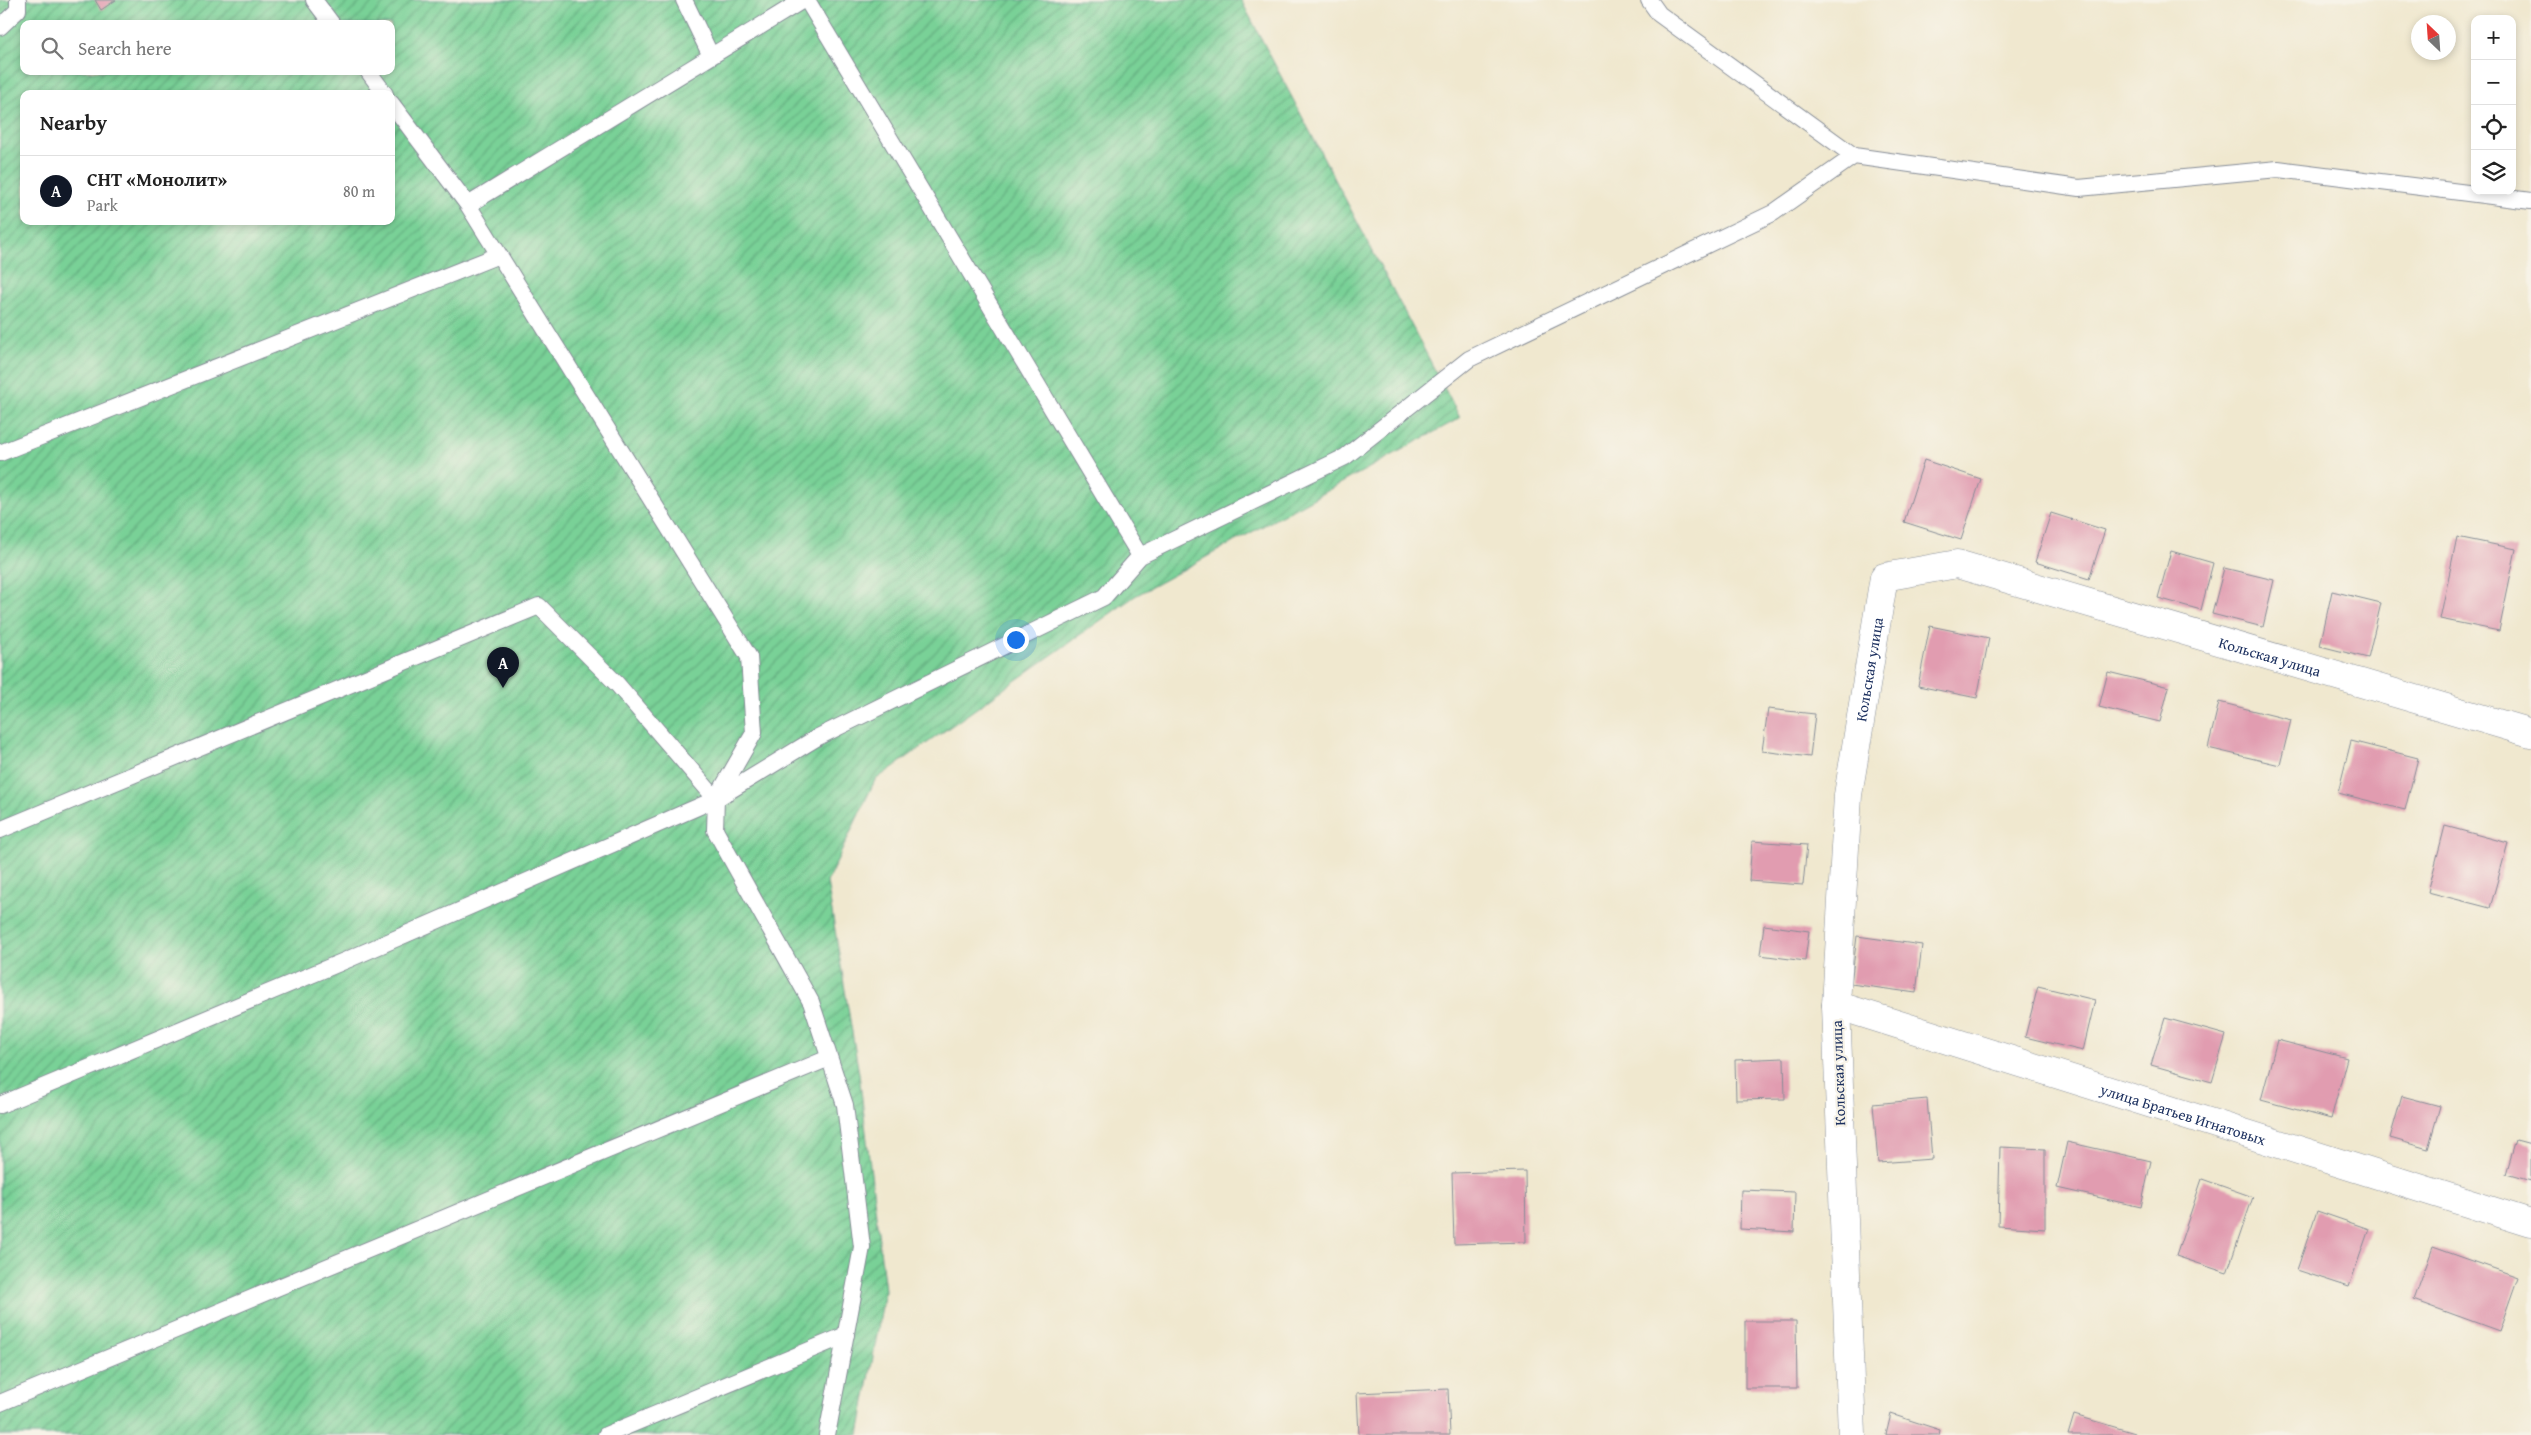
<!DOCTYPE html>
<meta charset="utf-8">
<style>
:root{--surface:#fff;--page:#f6f6f6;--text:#222;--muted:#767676;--line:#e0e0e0;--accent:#111827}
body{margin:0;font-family:"Gentium Book Plus",serif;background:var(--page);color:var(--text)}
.controls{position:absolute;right:15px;top:15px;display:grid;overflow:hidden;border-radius:10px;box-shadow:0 2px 8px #0003}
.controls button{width:45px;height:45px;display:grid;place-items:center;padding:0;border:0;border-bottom:1px solid var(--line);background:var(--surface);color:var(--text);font:25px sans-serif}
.compass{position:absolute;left:2411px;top:15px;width:45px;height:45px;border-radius:50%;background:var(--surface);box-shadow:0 2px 8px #0003;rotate:335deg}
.you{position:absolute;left:1015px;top:639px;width:18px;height:18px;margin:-12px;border:4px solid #fff;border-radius:50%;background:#1a73e8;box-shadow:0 0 0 8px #1a73e833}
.badge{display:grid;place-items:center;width:32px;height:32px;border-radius:50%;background:var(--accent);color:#fff;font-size:16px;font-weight:700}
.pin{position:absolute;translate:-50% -41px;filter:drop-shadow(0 1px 2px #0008)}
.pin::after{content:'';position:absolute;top:26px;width:18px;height:15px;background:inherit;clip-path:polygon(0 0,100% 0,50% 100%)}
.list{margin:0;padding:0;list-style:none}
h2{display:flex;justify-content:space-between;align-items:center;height:65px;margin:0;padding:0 20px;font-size:21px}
h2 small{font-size:16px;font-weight:400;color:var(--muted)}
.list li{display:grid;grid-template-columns:32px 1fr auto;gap:15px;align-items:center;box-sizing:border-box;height:70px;padding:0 20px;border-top:1px solid var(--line)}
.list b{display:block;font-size:19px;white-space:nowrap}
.list p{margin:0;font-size:16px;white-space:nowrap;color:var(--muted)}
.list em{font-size:16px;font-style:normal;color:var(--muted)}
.icon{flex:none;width:28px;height:28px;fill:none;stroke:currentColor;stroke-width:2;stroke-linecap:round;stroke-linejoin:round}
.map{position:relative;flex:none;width:2531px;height:1435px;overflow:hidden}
.search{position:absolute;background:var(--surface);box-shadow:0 2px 8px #0003;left:20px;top:20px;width:375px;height:55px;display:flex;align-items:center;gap:12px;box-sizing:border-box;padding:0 18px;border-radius:10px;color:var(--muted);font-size:19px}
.panel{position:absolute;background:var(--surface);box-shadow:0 2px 8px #0003;left:20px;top:90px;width:375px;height:135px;border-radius:10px}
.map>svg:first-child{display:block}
</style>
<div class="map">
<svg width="2531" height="1435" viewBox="0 0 2531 1435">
<defs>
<pattern id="garden-furrows" width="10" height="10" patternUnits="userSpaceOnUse" patternTransform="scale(1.25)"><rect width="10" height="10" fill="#79d197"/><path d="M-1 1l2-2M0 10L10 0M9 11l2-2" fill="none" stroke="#62aa7e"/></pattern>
</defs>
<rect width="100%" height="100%" fill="#f7f3e8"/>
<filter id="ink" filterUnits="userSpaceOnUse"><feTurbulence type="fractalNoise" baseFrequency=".02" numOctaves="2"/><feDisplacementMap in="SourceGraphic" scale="10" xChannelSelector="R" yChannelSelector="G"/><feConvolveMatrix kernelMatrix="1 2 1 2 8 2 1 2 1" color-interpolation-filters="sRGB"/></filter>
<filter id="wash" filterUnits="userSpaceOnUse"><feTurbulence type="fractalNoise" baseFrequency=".0096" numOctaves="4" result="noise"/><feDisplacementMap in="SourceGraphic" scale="20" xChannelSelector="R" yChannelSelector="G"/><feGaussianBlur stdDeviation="1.12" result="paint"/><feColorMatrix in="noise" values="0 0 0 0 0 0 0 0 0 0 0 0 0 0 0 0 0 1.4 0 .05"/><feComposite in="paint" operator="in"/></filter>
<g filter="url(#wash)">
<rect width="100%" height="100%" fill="#f0e8cf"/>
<!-- garden -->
<path fill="url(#garden-furrows)" stroke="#4a807a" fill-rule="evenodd" d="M0,0H1241L1460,418L1135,596L875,780L827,882L859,1074L885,1290L859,1435H0ZM24,24H391V71H24ZM24,94H391V221H24Z"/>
<g id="blocks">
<!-- building -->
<path fill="#e19cb0" d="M95,0H116L101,10Z
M1924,460L1981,479L1961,540L1904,522Z
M2051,513L2105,530L2089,579L2035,562Z
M2457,537L2516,549L2499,631L2440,619Z
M2171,551L2213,563L2201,610L2158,598Z
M2224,568L2274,580L2263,627L2212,614Z
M2332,591L2381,603L2368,658L2320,646Z
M1930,626L1989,638L1977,698L1918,686Z
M2108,672L2169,687L2160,722L2099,707Z
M2219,702L2291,720L2280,765L2208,748Z
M1768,709L1815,714L1810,757L1762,751Z
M2351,741L2418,758L2405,810L2338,793Z
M2445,826L2508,843L2490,908L2428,892Z
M1752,841L1807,845L1803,885L1749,881Z
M1764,925L1809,931L1805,961L1760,955Z
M1857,936L1922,945L1916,993L1851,984Z
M2038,986L2095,1000L2083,1051L2025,1037Z
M2165,1018L2226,1035L2212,1082L2151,1065Z
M2277,1040L2347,1058L2331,1119L2261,1100Z
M1784,1058L1785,1099L1736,1100L1735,1060Z
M2402,1096L2440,1106L2428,1149L2390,1138Z
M1927,1099L1932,1159L1878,1163L1873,1104Z
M2516,1140L2531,1144V1181L2506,1174Z
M2067,1142L2151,1161L2141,1207L2057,1188Z
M2000,1147L2045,1149V1229L1998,1226Z
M1525,1171L1526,1242L1454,1244L1452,1173Z
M2202,1179L2253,1197L2227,1273L2176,1256Z
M1741,1190L1795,1192L1794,1232L1740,1229Z
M2317,1211L2369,1229L2349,1287L2297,1270Z
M2433,1247L2518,1277L2499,1331L2414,1300Z
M1745,1321H1796L1797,1388H1745Z
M1448,1389L1450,1435H1359L1357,1393Z
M1891,1414L1940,1430L1939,1435H1886Z
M2074,1415L2135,1433V1435H2068Z"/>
</g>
</g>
<g filter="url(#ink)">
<use href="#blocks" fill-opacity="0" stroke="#868c96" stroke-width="1"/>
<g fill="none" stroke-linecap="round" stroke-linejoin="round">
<defs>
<path id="service" d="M314,0L332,24
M684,0L711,56
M807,0L1140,556L1345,457L1469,359L1773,213L1854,156
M1649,0L1659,14L1854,156L2079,188L2278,169L2531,201
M0,27L18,10V0
M368,71L385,94
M391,103L468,205L749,657L754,733L716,799L715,830L811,1002L845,1105L862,1247L827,1435
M468,205L803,0
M0,453L499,255
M0,830L539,606L617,684L716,799
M0,1105L349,959L716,799L818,737L1104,597L1140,556
M0,1403L829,1058
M606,1435L846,1335"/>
<g id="minor">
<path id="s1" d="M1836,1005L2531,1223"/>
<path id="s2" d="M1852,1435L1836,1005L1848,795L1884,577L1957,564L2531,733"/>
</g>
</defs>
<!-- service casing -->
<use href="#service" stroke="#868c96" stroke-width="18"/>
<!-- minor casing -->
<use href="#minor" stroke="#868c96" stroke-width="29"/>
<!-- service -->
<use href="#service" stroke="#fff" stroke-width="16"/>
<!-- minor -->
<use href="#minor" stroke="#fff" stroke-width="28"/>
</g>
</g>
<g text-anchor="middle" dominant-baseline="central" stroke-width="4.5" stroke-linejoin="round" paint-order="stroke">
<!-- street labels -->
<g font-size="15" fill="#1b2f5e" stroke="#f7f3e8">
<text stroke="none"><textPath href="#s2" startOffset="1262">Кольская улица</textPath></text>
<text stroke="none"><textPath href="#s2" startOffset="768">Кольская улица</textPath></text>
<text transform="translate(1838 1073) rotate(-92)">Кольская улица</text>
<text stroke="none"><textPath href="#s1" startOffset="364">улица Братьев Игнатовых</textPath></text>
</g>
</g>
</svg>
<div class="controls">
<button>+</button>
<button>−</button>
<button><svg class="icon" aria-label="locate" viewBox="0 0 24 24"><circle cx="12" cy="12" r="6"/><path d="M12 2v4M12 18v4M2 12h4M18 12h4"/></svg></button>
<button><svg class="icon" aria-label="layers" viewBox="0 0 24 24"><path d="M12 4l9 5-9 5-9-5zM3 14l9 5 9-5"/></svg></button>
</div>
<svg class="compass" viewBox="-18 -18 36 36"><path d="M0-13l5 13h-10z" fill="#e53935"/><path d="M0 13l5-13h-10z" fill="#767676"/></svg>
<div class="you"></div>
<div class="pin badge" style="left:503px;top:688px">A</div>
<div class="search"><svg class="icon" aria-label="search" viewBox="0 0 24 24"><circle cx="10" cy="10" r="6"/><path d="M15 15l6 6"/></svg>Search here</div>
<section class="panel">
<h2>Nearby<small></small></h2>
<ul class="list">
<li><span class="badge">A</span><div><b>СНТ «Монолит»</b><p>Park</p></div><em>80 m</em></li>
</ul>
</section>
</div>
